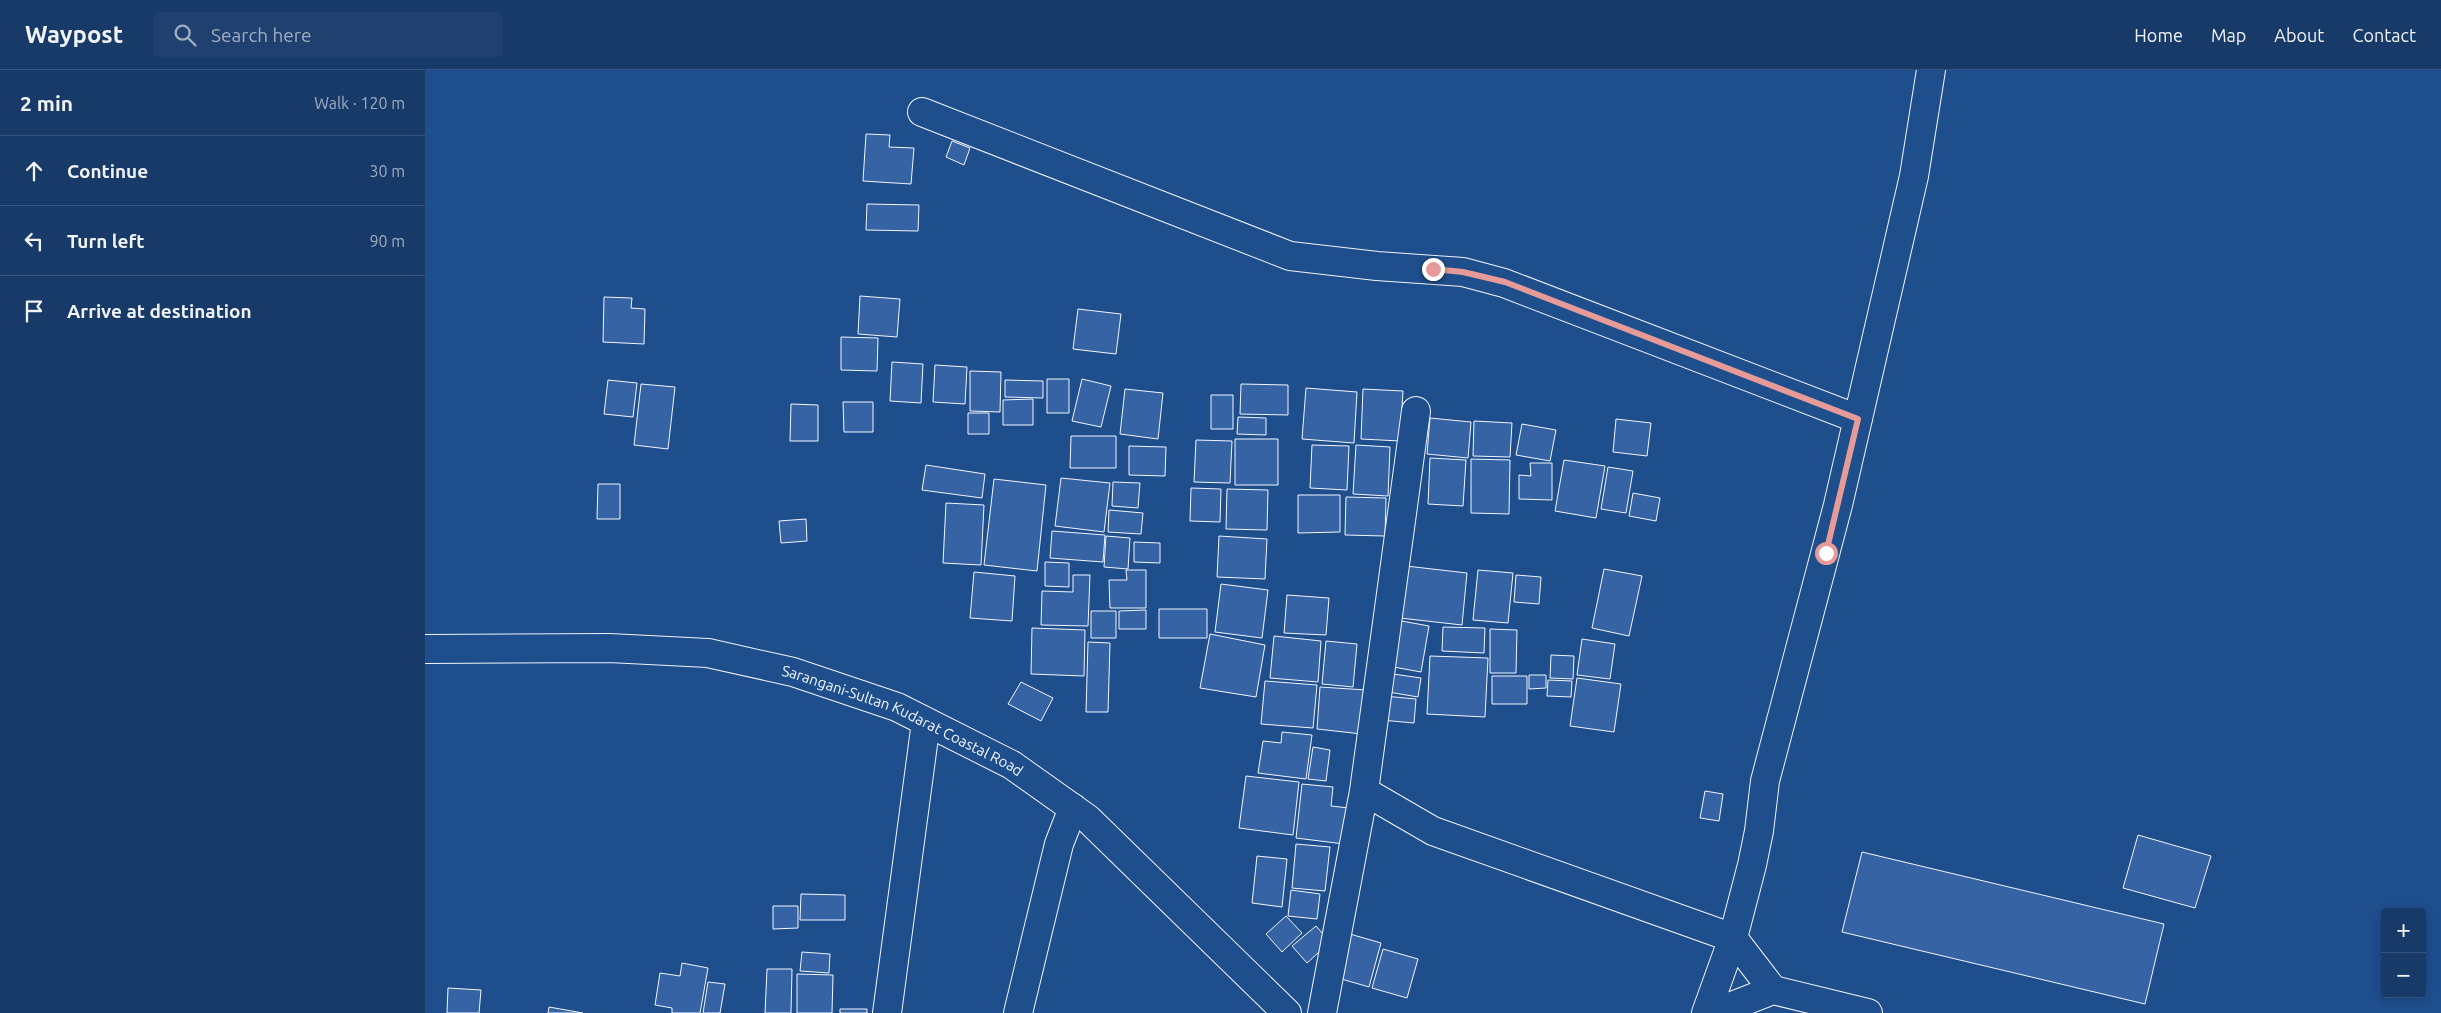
<!DOCTYPE html>
<meta charset="utf-8">
<style>
:root{--surface:#173a69;--page:#20416f;--text:#f1f3f6;--muted:#9eadc0;--line:#36547d}
body{margin:0;font-family:Ubuntu,sans-serif;background:var(--page);color:var(--text)}
.controls{position:absolute;right:15px;bottom:15px;display:grid;overflow:hidden;border-radius:5px;box-shadow:0 2px 8px #0003}
.controls button{width:45px;height:45px;display:grid;place-items:center;padding:0;border:0;border-bottom:1px solid var(--line);background:var(--surface);color:var(--text);font:25px sans-serif}
.stop{position:absolute;width:15px;height:15px;margin:-11px;border:4px solid #e69b98;border-radius:50%;background:#fff}
.stop.end{background:#e69b98;border-color:#fff;box-shadow:0 1px 5px #0008}
.list{margin:0;padding:0;list-style:none}
h2{display:flex;justify-content:space-between;align-items:center;height:65px;margin:0;padding:0 20px;font-size:21px}
h2 small{font-size:16px;font-weight:400;color:var(--muted)}
.list li{display:grid;grid-template-columns:32px 1fr auto;gap:15px;align-items:center;box-sizing:border-box;height:70px;padding:0 20px;border-top:1px solid var(--line)}
.list b{display:block;font-size:19px;white-space:nowrap}
.list em{font-size:16px;font-style:normal;color:var(--muted)}
.icon{flex:none;width:28px;height:28px;fill:none;stroke:currentColor;stroke-width:2;stroke-linecap:round;stroke-linejoin:round}
.map{position:relative;flex:none;width:2016px;height:943px;overflow:hidden}
header{display:flex;align-items:center;gap:30px;box-sizing:border-box;height:70px;padding:0 25px;background:var(--surface);border-bottom:1px solid var(--line)}
header strong{font-size:24px}
nav{display:flex;gap:28px;margin-inline-start:auto;font-size:18px}
.search{width:350px;height:45px;background:var(--page);display:flex;align-items:center;gap:12px;box-sizing:border-box;padding:0 18px;border-radius:5px;color:var(--muted);font-size:19px}
main{display:flex}
aside{flex:1;background:var(--surface)}
.map>svg:first-child{display:block}
</style>
<header>
<strong>Waypost</strong>
<div class="search"><svg class="icon" aria-label="search" viewBox="0 0 24 24"><circle cx="10" cy="10" r="6"/><path d="M15 15l6 6"/></svg>Search here</div>
<nav><a>Home</a><a>Map</a><a>About</a><a>Contact</a></nav>
</header>
<main>
<aside>
<h2>2 min<small>Walk · 120 m</small></h2>
<ul class="list">
<li><svg class="icon" aria-label="ahead" viewBox="0 0 24 24"><path d="M12 20V5M6 11l6-6 6 6"/></svg><div><b>Continue</b></div><em>30 m</em></li>
<li><svg class="icon" aria-label="left" viewBox="0 0 24 24"><path d="M17 20v-9H6M10 6l-5 5 5 5"/></svg><div><b>Turn left</b></div><em>90 m</em></li>
<li><svg class="icon" aria-label="arrive" viewBox="0 0 24 24"><path d="M6 21V4h12l-3 4 3 4H6"/></svg><div><b>Arrive at destination</b></div></li>
</ul>
</aside>
<div class="map">
<svg width="2016" height="943" viewBox="0 0 2016 943">
<rect width="100%" height="100%" fill="#1f4e8c"/>
<!-- building -->
<path fill="#3563a3" stroke="#f2f6ff" d="M441,64L465,65L464,77L489,78L486,114L438,111Z
M527,71L545,78L539,95L521,87Z
M442,134L494,135L493,161L441,160Z
M435,226L475,229L472,267L433,264Z
M179,227L207,228L206,238L220,239L219,274L178,272Z
M653,239L696,244L691,284L648,279Z
M416,267L453,268L452,301L416,300Z
M467,292L498,294L496,333L465,331Z
M510,295L542,297L540,334L508,332Z
M545,301L576,302L575,342L545,341Z
M622,309H644V343H622Z
M657,309L686,316L676,357L647,351Z
M183,310L212,313L208,347L179,344Z
M580,310L618,311V328L580,327Z
M216,314L250,317L243,379L209,375Z
M816,314L863,315V345L815,344Z
M881,318L932,322L929,373L877,369Z
M700,319L738,323L733,369L695,364Z
M938,319L978,321L975,371L936,369Z
M786,325H808V359H786Z
M608,329V355H578V330Z
M418,332H448V362H419Z
M366,334L393,335V371H365Z
M543,343H564V364H543Z
M813,347L841,348V365L812,364Z
M1005,348L1046,352L1043,388L1002,384Z
M1191,349L1226,353L1222,386L1188,382Z
M1049,351L1087,353L1085,387L1048,386Z
M1097,354L1131,360L1125,391L1091,385Z
M646,366H691V398H645Z
M810,369H853V415H810Z
M771,370L807,371L805,413L769,412Z
M887,375L924,376L922,420L885,418Z
M931,375L965,377L963,426L928,424Z
M704,376L741,377L740,406L704,405Z
M1005,388L1041,390L1038,436L1003,434Z
M1046,389L1085,390L1084,444L1046,443Z
M1139,390L1180,396L1171,448L1130,441Z
M1105,393H1127V430L1094,429V405L1106,406Z
M501,395L560,404L557,428L497,420Z
M1183,397L1208,401L1201,443L1176,439Z
M636,408L685,413L679,462L630,456Z
M569,409L621,415L612,501L559,495Z
M688,412L715,413L713,438L687,436Z
M173,414H195V449H172Z
M766,418L796,419L795,452L765,451Z
M802,419L843,420L842,460L801,459Z
M1208,423L1235,428L1231,451L1204,446Z
M873,425H915V462L873,463Z
M921,427L961,428L960,466L920,465Z
M521,433L559,435L556,495L518,493Z
M684,440L718,443L716,464L683,462Z
M381,449L382,471L356,473L354,451Z
M627,461L680,465L678,492L625,488Z
M681,466L705,468L703,499L679,497Z
M794,466L842,469L840,509L792,507Z
M709,472L735,473V493L709,492Z
M620,492L644,493V517L620,516Z
M981,496L1042,503L1037,555L975,548Z
M1179,499L1217,506L1204,566L1167,558Z
M701,500H721V538H685L684,510H702Z
M1053,500L1088,503L1083,553L1048,550Z
M549,502L590,506L587,551L545,548Z
M648,505H665L663,556L616,555L617,521L648,522Z
M1091,505L1116,507L1114,534L1089,532Z
M796,514L843,520L837,568L790,562Z
M862,525L904,528L901,565L859,563Z
M734,539H782V568H734Z
M721,540V559H694V541Z
M666,541H691V568H666Z
M971,550L1004,556L996,602L963,596Z
M1018,557L1060,558L1059,583L1017,581Z
M607,558L660,560L659,606L606,604Z
M1065,559L1092,560L1091,603H1065Z
M785,564L840,575L831,627L775,618Z
M849,566L896,571L893,612L845,608Z
M1157,569L1190,574L1185,609L1152,605Z
M901,571L932,574L928,617L897,614Z
M663,572L685,573L683,642H661Z
M1126,585L1149,586L1148,609L1125,608Z
M1005,586L1063,588L1060,647L1002,644Z
M961,603L996,608L993,627L958,621Z
M1104,605H1121V618L1104,619Z
M1067,606H1102V634H1067Z
M1152,608L1196,614L1189,662L1145,656Z
M1123,610L1147,611L1146,627L1122,626Z
M840,611L892,615L888,658L836,654Z
M596,612L628,628L616,651L583,634Z
M895,617L941,620L937,664L892,659Z
M959,626L991,629L989,653L956,650Z
M857,662L887,665L881,709L833,703L838,671L856,673Z
M888,677L905,680L901,711L883,709Z
M821,706L874,712L868,765L814,758Z
M877,714L908,717L906,736L924,738L919,774L871,768Z
M1280,721L1298,724L1294,751L1275,748Z
M1713,765L1786,786L1770,838L1698,818Z
M871,774L905,777L900,821L867,818Z
M1437,782L1739,854L1720,934L1417,862Z
M832,786L862,789L857,837L827,833Z
M866,820L895,824L892,849L863,846Z
M376,824L420,825V850H375Z
M348,836H373V858L348,859Z
M861,846L877,863L857,882L841,864Z
M891,856L905,872L882,893L867,876Z
M925,864L956,873L944,917L913,908Z
M958,879L993,889L982,928L947,918Z
M377,882L405,884L404,903L375,901Z
M257,893L283,898L275,943H247V938L230,935L235,903L255,906Z
M342,899H367L366,943H340Z
M372,904L408,905L407,943H372Z
M283,912L300,914L295,943H278Z
M23,918L56,920L54,943H22Z
M124,937L158,943H123Z
M415,939H442V943H415Z"/>
<g fill="none" stroke-linecap="round" stroke-linejoin="round">
<defs>
<path id="minor" d="M497,42L865,186L952,196L1038,202L1079,213L1433,349
M991,341L939,721L1008,761L1308,868L1348,920
M462,943L501,652
M593,943L634,774L648,738
M897,943L939,721
M1281,943L1308,868L1327,795L1334,761L1340,711L1413,435L1489,106L1506,0
M1289,943L1348,920L1443,943"/>
<g id="major">
<path id="s1" d="M0,579L184,578L283,583L368,602L472,637L587,695L663,749L862,943"/>
</g>
</defs>
<!-- minor casing -->
<use href="#minor" stroke="#f2f6ff" stroke-width="30"/>
<!-- major casing -->
<use href="#major" stroke="#f2f6ff" stroke-width="30"/>
<!-- minor -->
<use href="#minor" stroke="#1f4e8c" stroke-width="28"/>
<!-- major -->
<use href="#major" stroke="#1f4e8c" stroke-width="28"/>
</g>
<g fill="none" stroke-linecap="round" stroke-linejoin="round">
<!-- route -->
<path stroke="#e69b98" stroke-width="6" d="M1008,199L1038,202L1080,212L1433,349L1401,483"/>
</g>
<g text-anchor="middle" dominant-baseline="central" stroke-width="4" stroke-linejoin="round" paint-order="stroke">
<!-- street labels -->
<g font-size="15" fill="#f2f6ff" stroke="#1f4e8c">
<text stroke="none"><textPath href="#s1" startOffset="490">Sarangani-Sultan Kudarat Coastal Road</textPath></text>
</g>
</g>
</svg>
<div class="controls">
<button>+</button>
<button>−</button>
</div>
<div class="stop" style="left:1401px;top:483px"></div>
<div class="stop end" style="left:1008px;top:199px"></div>
</div>
</main>
